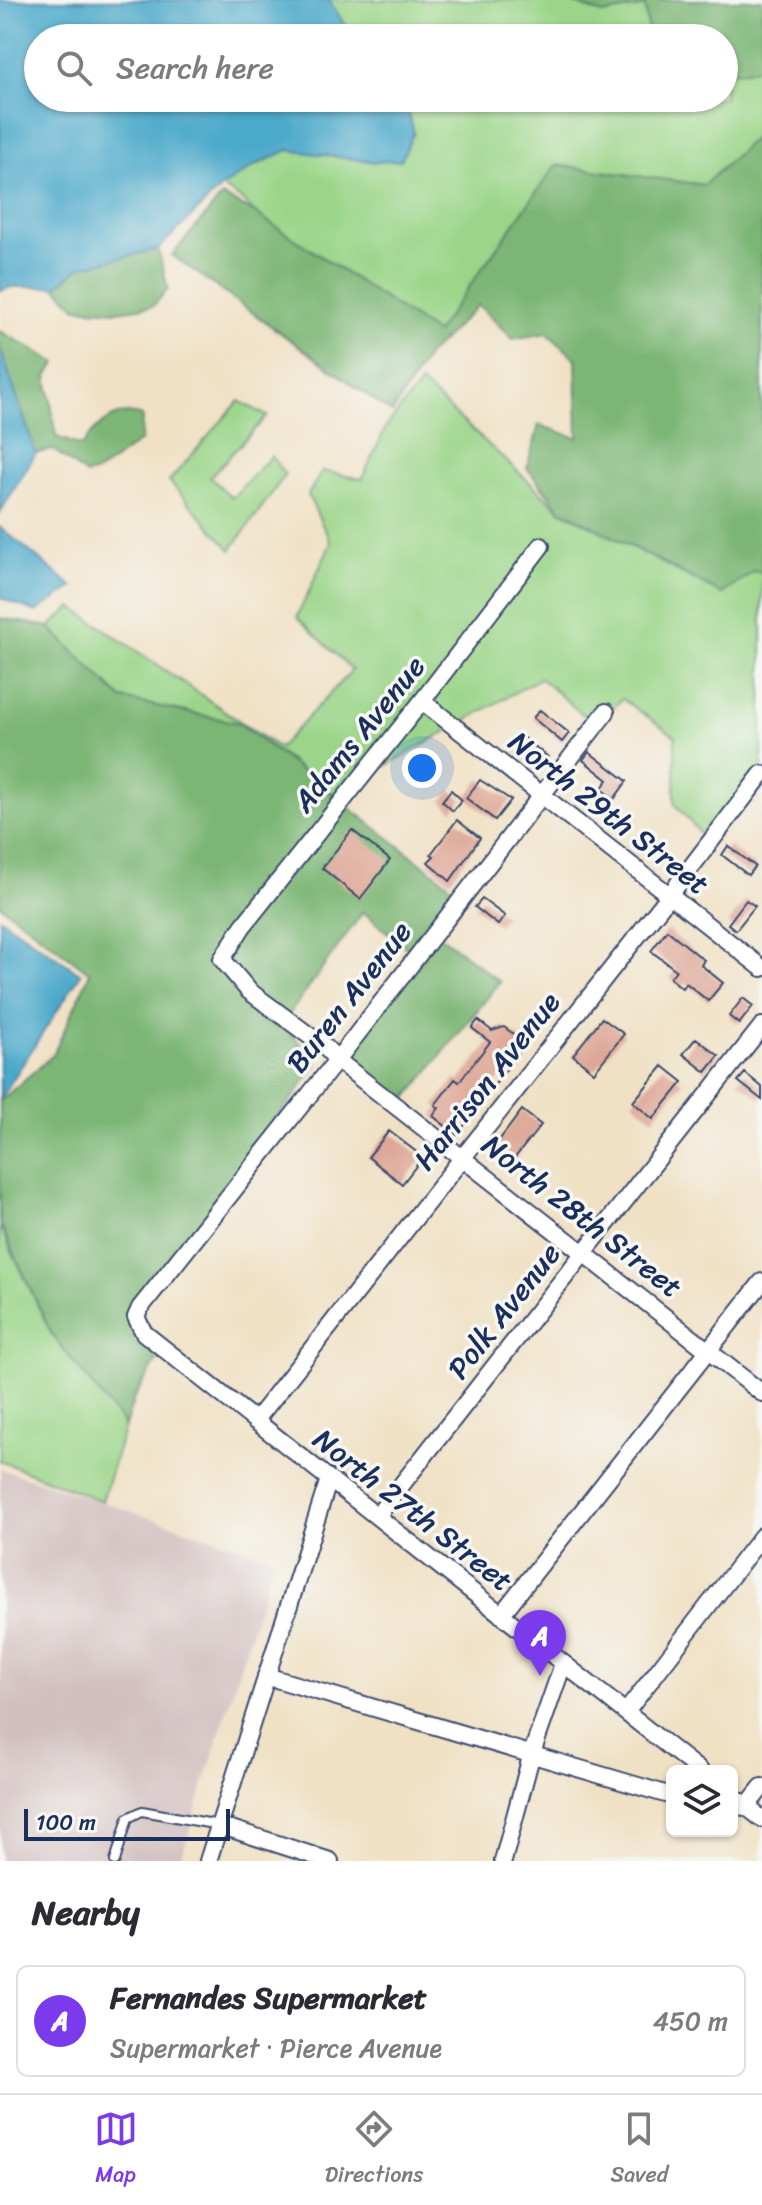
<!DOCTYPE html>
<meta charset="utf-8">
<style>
:root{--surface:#fff;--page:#f7f7f7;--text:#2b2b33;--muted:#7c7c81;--line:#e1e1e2;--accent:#7c3aed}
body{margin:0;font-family:Sriracha,sans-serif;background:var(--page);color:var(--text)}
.controls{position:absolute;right:24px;bottom:24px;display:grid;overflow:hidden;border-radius:12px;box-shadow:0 2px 6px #0004}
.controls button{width:72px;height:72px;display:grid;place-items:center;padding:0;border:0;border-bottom:2px solid var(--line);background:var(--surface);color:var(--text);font:40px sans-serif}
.scale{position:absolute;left:24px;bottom:20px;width:206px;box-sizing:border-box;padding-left:8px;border:4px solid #1b2f5e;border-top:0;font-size:22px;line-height:28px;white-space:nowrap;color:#1b2f5e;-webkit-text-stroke:6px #f6f6f2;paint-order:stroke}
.you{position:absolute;left:422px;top:768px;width:28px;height:28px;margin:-20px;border:6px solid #fff;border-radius:50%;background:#1a73e8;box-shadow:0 0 0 12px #1a73e833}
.badge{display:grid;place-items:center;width:52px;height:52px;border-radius:50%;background:var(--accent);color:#fff;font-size:26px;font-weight:700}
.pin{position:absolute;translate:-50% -66px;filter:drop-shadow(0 2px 4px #0008)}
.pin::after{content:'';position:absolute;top:42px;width:28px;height:24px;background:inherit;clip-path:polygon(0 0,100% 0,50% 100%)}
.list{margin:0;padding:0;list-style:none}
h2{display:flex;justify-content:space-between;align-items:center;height:104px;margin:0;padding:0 32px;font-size:34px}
h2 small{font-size:26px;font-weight:400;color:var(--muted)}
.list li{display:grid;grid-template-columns:52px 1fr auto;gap:24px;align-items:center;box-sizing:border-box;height:112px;margin:0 16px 16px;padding:0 16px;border:2px solid var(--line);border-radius:12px}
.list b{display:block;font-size:30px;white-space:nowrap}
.list p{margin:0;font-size:26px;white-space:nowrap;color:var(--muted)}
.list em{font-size:26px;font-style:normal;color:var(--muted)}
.icon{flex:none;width:44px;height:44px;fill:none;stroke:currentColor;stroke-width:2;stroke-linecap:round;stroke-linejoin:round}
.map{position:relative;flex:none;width:762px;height:1861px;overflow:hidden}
.search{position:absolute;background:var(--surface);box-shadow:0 2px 6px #0004;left:24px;right:24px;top:24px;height:88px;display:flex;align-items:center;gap:20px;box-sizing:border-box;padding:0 28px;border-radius:44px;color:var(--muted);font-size:30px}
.sheet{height:232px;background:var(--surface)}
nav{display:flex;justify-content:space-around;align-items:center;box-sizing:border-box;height:112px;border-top:2px solid var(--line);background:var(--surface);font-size:22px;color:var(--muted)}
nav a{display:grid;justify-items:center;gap:4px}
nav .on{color:var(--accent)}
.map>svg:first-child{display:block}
</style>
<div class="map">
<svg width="762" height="1861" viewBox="0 0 762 1861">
<rect width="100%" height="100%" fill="#f6f6f2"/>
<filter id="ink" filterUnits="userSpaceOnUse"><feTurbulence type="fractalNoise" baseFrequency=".0125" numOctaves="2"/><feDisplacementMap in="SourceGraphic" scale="16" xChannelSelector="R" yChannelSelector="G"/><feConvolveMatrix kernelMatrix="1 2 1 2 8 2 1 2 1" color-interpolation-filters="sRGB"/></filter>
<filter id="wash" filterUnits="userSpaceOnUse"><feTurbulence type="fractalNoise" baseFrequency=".006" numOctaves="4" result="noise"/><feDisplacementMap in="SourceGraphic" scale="32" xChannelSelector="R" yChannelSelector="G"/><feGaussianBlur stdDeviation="1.8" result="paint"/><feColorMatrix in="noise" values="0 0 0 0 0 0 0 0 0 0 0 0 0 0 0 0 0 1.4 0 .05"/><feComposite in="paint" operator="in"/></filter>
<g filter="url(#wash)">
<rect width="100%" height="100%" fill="#f0e1c5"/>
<!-- industrial -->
<path fill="#d2bfc0" d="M0,1469L274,1558L180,1861H0Z"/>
<!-- green -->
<path fill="#9bd589" stroke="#5b8274" stroke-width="2" d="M329,0H565L603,14L646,6L649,38H353Z
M762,68L757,136L704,185L556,165L436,333L254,212L242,200L222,187L256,165L288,150L374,162L401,160L414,132L403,98H724V73Z
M421,383L560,510L722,594L754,571L762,572V787L708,843L675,804V736L622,699L595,725L540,678L335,795L239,723L122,699L49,627L72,607L279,748L352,670L297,617L331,543L308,495L322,471L362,479L386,427Z
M239,401L267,416L210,477L232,498L271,456L285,475L231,550L169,481Z
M0,1226L52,1335L125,1426L102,1501L0,1461Z"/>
<!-- forest -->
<path fill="#7cb675" stroke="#4c726a" stroke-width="2" d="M565,0H762V68L724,73V38H649L645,6L603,14Z
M762,93V572L754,571L722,594L560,509L527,468L539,425L578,438L576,359L547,333L513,339L478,305L428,355L392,413L172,255L222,196L254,212L436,333L556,165L704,185L756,136Z
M158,249L168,289L153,306L116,311L77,308L56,287L80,267Z
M0,331L57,363L47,375L56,437L82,446C95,426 118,406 142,416L141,440L98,472L86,475L54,450L36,453L0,348Z
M0,618L49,627L122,699L239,723L467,898L439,935L500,982L402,1104L342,1057L420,959L363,912L283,1023L317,1065L133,1312L167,1343L134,1398L125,1426L52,1335L0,1223V1101L53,1055L90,973L0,905Z"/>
<!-- water -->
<path fill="#4ca9ca" stroke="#346c94" stroke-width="2" d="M0,0H329L353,38H38V98H403L414,132L401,160L374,162L288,150L256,165L222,187L158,249L80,267L56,287H11L0,291Z
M0,348L36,453L0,513Z
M0,527L73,587L36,612L0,598Z
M0,918L81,974L0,1099Z"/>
<g id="blocks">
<!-- building -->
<path fill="#dea796" d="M540,710L569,733L562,742L533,718Z
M524,738L548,757L538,770L514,751Z
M589,752L627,781L614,799L601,789L608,780L583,760Z
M480,780L511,800L495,820L466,798Z
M451,790L462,800L453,811L442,801Z
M457,820L480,838L450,881L428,862L434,856L431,854Z
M352,830L390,860L360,899L322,868Z
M728,846L755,866L748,875L722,855Z
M482,899L505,916L498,925L475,907Z
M746,900L755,906L736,930L728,924Z
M667,930L704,960L701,965L723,983L708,1001L686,983L682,988L670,978L676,970L651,951Z
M743,998L753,1006L739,1024L729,1016Z
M602,1018L624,1034L594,1072L573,1055Z
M478,1020L492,1031L504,1027L526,1043L457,1135L433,1116L439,1108L435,1105L455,1079L459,1082L490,1042L472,1028Z
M696,1038L719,1056L706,1072L683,1054Z
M663,1066L683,1082L653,1119L633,1102Z
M745,1073L762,1087V1100L738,1081Z
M522,1110L541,1125L509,1165L491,1151Z
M389,1131L423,1157L402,1184L368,1157Z"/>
</g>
</g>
<g filter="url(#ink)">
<use href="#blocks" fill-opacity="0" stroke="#3b4a6d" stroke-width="2"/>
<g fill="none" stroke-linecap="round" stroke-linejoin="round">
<defs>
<path id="lane" d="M115,1861L128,1818L142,1811L219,1825"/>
<path id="street" d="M541,546L422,701L243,926L222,959L249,991L326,1048L337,1060L762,1393
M422,701L762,968
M606,712L337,1060L140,1308L136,1317L144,1333L700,1771
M255,1421L669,896L762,774
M377,1516L762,1026
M501,1615L762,1282
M266,1676L672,1796
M626,1712L762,1536
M738,1800L762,1819
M732,1806L746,1807L762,1787
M219,1825L330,1861
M208,1861L329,1479
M503,1861L532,1753L563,1664"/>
</defs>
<!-- lane casing -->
<use href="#lane" stroke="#3b4a6d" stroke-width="12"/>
<!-- street casing -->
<use href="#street" stroke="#3b4a6d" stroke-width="20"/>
<!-- lane -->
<use href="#lane" stroke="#fff" stroke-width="8"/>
<!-- street -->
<use href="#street" stroke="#fff" stroke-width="16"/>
</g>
</g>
<g text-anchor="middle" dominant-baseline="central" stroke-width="7" stroke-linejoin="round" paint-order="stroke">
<!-- street labels -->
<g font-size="30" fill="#1b2f5e" stroke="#f6f6f2">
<text transform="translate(359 734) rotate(-51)">Adams Avenue</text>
<text transform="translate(609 813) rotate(38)">North 29th Street</text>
<text transform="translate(349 997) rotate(-52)">Buren Avenue</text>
<text transform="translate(487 1081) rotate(-52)">Harrison Avenue</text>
<text transform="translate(582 1216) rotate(38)">North 28th Street</text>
<text transform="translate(504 1311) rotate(-52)">Polk Avenue</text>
<text transform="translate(413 1510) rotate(38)">North 27th Street</text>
</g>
</g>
</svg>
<div class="controls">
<button><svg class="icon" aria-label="layers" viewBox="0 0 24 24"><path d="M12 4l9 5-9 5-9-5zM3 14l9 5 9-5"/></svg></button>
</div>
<div class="scale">100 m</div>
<div class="you"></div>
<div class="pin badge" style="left:540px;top:1676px">A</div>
<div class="search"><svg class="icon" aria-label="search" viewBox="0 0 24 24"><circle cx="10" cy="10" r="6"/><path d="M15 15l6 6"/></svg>Search here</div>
</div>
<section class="sheet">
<h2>Nearby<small></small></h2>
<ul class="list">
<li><span class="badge">A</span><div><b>Fernandes Supermarket</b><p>Supermarket · Pierce Avenue</p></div><em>450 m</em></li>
</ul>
</section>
<nav>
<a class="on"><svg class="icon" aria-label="map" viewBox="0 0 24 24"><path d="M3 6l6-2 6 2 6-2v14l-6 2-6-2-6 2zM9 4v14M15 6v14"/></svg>Map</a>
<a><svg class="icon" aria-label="directions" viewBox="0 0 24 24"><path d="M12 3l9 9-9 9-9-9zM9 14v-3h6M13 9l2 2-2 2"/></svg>Directions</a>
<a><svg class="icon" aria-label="saved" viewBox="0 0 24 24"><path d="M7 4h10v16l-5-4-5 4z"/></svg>Saved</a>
</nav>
